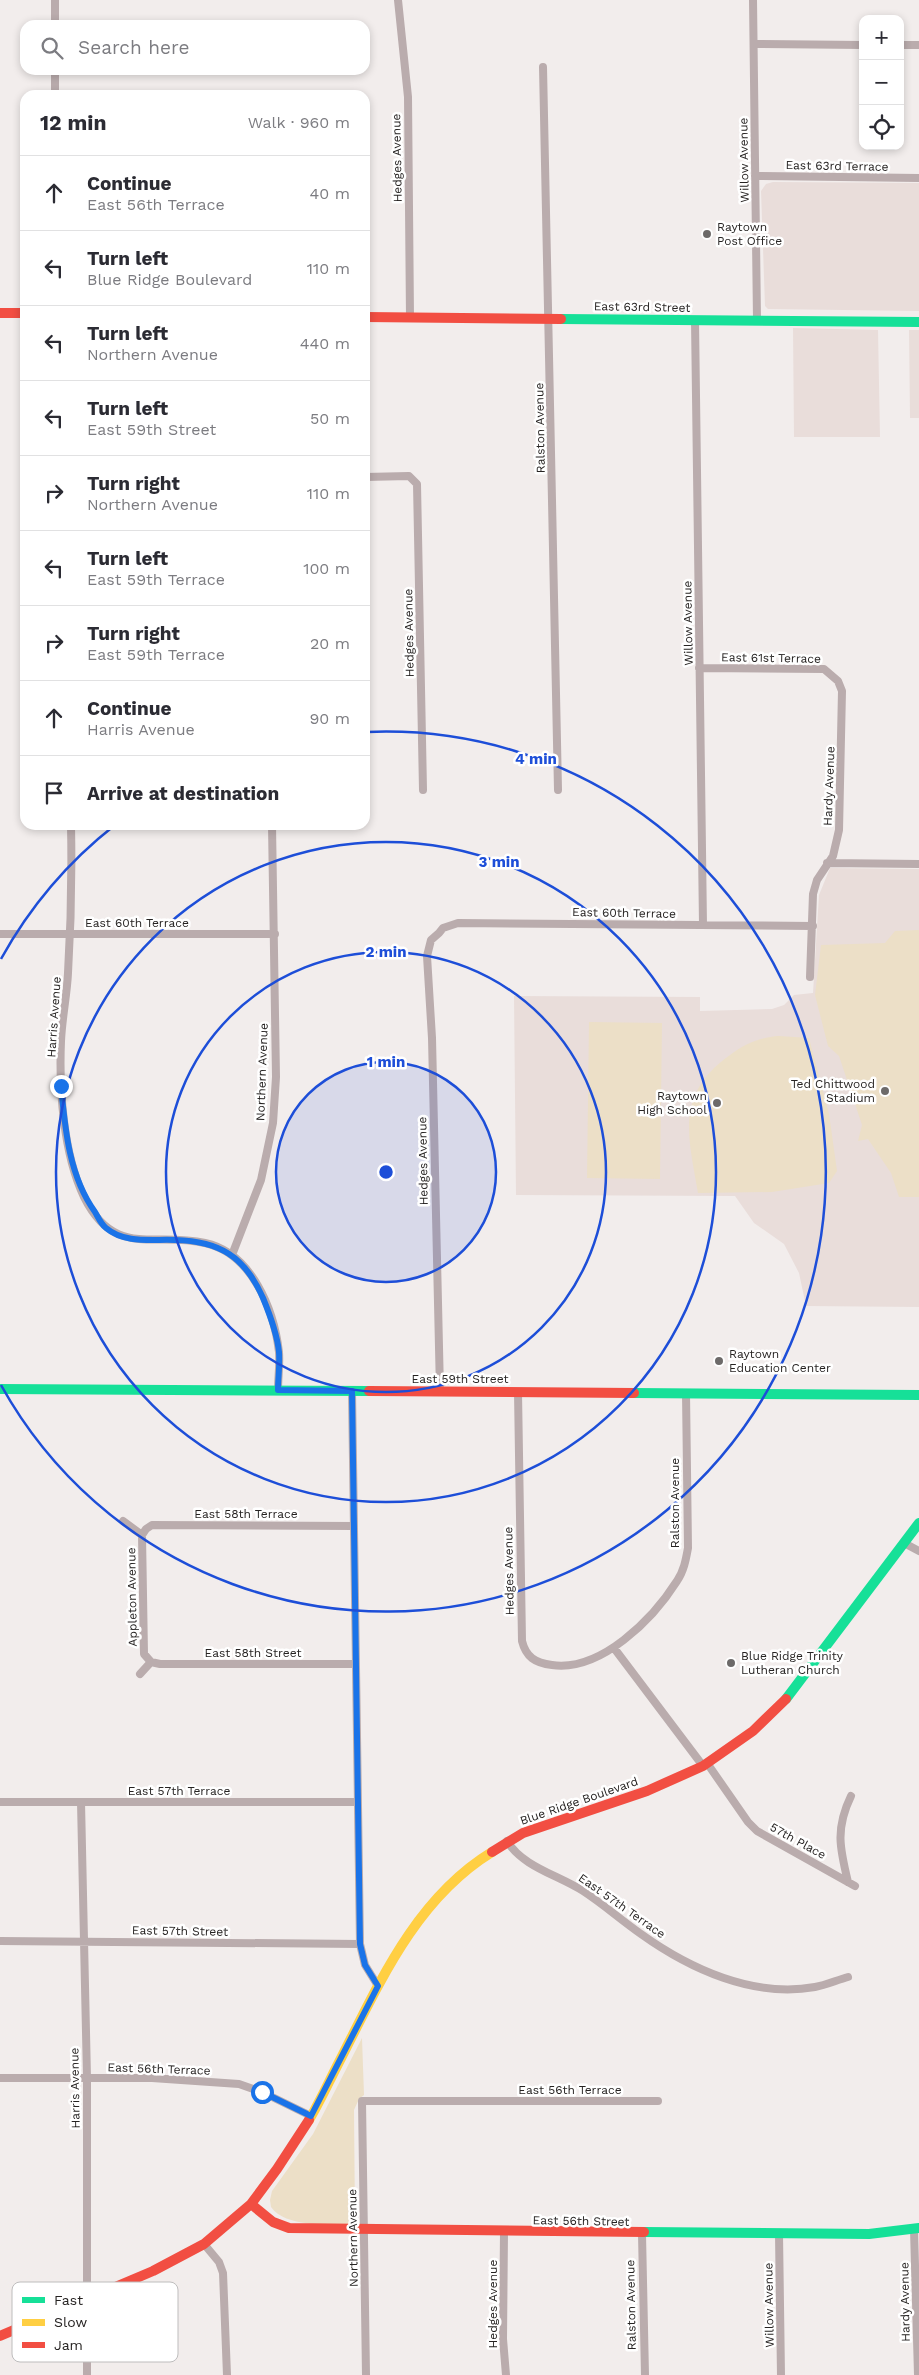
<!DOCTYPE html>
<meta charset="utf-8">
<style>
:root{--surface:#fff;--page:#f7f7f7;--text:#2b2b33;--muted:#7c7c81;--line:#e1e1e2}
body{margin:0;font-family:"Work Sans",sans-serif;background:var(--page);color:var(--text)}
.controls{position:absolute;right:15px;top:15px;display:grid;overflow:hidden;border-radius:10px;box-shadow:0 2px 8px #0003}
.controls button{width:45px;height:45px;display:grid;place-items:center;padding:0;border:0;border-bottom:1px solid var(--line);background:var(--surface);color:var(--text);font:25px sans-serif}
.stop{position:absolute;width:15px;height:15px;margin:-11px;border:4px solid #1a73e8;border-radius:50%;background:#fff}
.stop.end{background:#1a73e8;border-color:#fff;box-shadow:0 1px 5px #0008}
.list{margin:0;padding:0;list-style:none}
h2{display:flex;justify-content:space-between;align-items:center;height:65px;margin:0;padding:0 20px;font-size:21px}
h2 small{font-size:16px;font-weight:400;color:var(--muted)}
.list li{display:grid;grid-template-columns:32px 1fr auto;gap:15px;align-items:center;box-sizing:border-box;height:75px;padding:0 20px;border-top:1px solid var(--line)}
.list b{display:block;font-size:19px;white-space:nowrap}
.list p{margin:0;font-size:16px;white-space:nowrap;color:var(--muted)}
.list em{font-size:16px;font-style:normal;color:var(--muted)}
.icon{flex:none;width:28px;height:28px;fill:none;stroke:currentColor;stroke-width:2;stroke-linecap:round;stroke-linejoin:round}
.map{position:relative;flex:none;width:919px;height:2375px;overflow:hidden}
.search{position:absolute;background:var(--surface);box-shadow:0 2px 8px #0003;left:20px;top:20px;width:350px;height:55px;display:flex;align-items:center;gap:12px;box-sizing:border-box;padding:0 18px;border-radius:15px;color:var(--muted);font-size:19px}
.panel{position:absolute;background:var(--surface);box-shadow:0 2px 8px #0003;left:20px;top:90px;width:350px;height:740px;border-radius:15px}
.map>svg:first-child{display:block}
</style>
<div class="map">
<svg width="919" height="2375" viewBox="0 0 919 2375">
<rect width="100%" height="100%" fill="#f2edec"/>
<!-- built -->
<path fill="#e9ddda" d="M773,182L919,183V311L768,309L765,306L761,191L766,184Z
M793,328L878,330L880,437H794Z
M909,330H919V418H910Z
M830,868L919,869V1307L806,1306L799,1273L784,1244L754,1223L735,1196L516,1195L514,996L700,997V1011L772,1009L784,1005L794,995L813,993L819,895Z"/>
<!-- green -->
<path fill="#ecdfc7" d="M919,930V1197H899L891,1173L868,1139L858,1141L862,1125L839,1056L828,1046L815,995L821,945L885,943L895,931Z
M589,1022L662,1023L660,1179L587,1178Z
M779,1036L809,1038L829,1114L837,1171L829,1183L772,1192L698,1193C688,1135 675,1094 730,1055C744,1044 761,1037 779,1036Z
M362,2038L364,2095L359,2099L354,2110L355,2222L349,2225C327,2223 286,2228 271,2207L270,2200L272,2191L313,2134Z"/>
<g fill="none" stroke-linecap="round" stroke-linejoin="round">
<!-- street -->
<path stroke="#baacad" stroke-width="8" d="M55,0V25
M398,0L408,97L410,317
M753,0L757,320
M754,44L863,45
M900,45H919
M543,67L558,790
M55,70V95
M755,176L919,178
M695,320L703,925
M365,477L409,476L417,484L423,790
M699,668L824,669L838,681L842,691L839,830L833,856L817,880L813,894L810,977
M71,825C72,874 71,924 68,973C67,995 62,1018 61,1041C59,1088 63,1153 84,1197C115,1259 153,1231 205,1243C252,1253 274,1310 279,1352C280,1365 278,1378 278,1390
M827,863L919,864
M0,934H275
M232,1255L261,1180L273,1123L276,1077L272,825
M352,1391L360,1944L365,1965L378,1986
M440,1391L432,1038L427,956L431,940L439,933L443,928L458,923L813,926
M518,1392L522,1641C526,1657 535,1663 552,1665C601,1672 653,1619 677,1581C684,1571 686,1559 688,1548L686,1393
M123,1521L142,1535L144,1654L151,1662
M142,1535L146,1529L152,1525L354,1526
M904,1543L919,1551
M614,1648L703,1766
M151,1662L160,1664H355
M140,1674L151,1662
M707,1763L748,1822L757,1831L855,1886
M0,1802H358
M81,1802L87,2078V2375
M507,1841C523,1867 558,1875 583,1891C603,1904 621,1920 641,1934C690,1969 753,1998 815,1987C826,1985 837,1980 848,1977
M848,1882C840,1849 835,1829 851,1796
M0,1941L360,1944
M0,2078H152L239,2084L262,2092L311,2116
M914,2229L918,2375
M504,2232L503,2339L506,2375
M642,2234L645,2375
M779,2234L781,2375
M204,2244L219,2262L223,2273L227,2375
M366,2375L362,2101H658"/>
<!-- fast -->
<path stroke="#16e098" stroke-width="10" d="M561,319L919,322
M0,1389L369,1391
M634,1393L919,1395
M786,1699L919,1523
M644,2232L869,2234L919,2228"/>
<!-- slow -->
<path stroke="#ffcf43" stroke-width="10" d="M309,2120C318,2105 326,2088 334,2072C376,1991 412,1901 492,1852"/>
<!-- jam -->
<path stroke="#f24e42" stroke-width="10" d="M0,313H25
M365,317L561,319
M369,1391L634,1393
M492,1852L523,1833L647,1791L703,1766L753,1731L786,1699
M251,2204L273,2222L289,2228L644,2232
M0,2336L153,2271L204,2244L251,2204L277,2169L309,2120"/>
</g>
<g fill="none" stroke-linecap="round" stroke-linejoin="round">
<!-- route -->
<path stroke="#1a73e8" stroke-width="6" d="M61,1086C65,1129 69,1176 95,1212C98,1217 101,1224 106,1228C125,1244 152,1239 175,1240C220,1241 245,1257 263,1298C270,1315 277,1333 279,1352C280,1365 278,1378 278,1390L352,1391L360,1944L365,1965L378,1986L311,2116L262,2092"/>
</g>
<!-- distance rings -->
<circle cx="386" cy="1172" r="110" fill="#1d4ed8" fill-opacity=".12"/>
<g fill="none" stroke="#1d4ed8" stroke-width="2.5">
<circle cx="386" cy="1172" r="110"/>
<circle cx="386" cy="1172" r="220"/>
<circle cx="386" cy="1172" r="330"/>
<path d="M1 959A440 440 0 0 1 115 825M367 732A440 440 0 1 1 1 1385"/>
</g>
<!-- markers -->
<g fill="#6d6a69" stroke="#fff" stroke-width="2">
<circle cx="707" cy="234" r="5"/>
<circle cx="885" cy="1091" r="5"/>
<circle cx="717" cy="1103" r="5"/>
<circle cx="719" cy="1361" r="5"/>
<circle cx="731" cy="1663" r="5"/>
</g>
<g text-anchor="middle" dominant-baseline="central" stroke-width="5" stroke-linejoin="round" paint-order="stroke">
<!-- street labels -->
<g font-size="12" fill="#262322" stroke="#fff">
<text transform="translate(397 158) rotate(-91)">Hedges Avenue</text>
<text transform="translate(744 160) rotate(-91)">Willow Avenue</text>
<text transform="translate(837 166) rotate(1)">East 63rd Terrace</text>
<text transform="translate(642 307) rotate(1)">East 63rd Street</text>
<text transform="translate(540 428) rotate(-91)">Ralston Avenue</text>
<text transform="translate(688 623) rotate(-91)">Willow Avenue</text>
<text transform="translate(409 633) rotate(-91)">Hedges Avenue</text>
<text transform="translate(771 658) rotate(1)">East 61st Terrace</text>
<text transform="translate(829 786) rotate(-88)">Hardy Avenue</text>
<text transform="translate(624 913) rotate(1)">East 60th Terrace</text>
<text x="137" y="923">East 60th Terrace</text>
<text transform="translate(54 1017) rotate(-86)">Harris Avenue</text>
<text transform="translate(262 1072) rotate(-88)">Northern Avenue</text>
<text transform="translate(423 1161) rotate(-91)">Hedges Avenue</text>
<text x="460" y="1379">East 59th Street</text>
<text transform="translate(675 1503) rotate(-90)">Ralston Avenue</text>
<text x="246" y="1514">East 58th Terrace</text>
<text transform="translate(509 1571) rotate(-91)">Hedges Avenue</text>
<text transform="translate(132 1597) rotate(-91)">Appleton Avenue</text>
<text x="253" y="1653">East 58th Street</text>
<text x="179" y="1791">East 57th Terrace</text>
<text transform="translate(579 1801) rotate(-19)">Blue Ridge Boulevard</text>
<text transform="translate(798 1841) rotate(29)">57th Place</text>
<text transform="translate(622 1906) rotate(35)">East 57th Terrace</text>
<text transform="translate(180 1931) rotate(1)">East 57th Street</text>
<text transform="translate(159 2069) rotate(2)">East 56th Terrace</text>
<text transform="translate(75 2088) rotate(-91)">Harris Avenue</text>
<text x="570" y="2090">East 56th Terrace</text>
<text transform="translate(581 2221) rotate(1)">East 56th Street</text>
<text transform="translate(353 2238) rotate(-91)">Northern Avenue</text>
<text transform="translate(905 2302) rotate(-91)">Hardy Avenue</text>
<text transform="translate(493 2304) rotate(-90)">Hedges Avenue</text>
<text transform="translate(631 2305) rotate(-91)">Ralston Avenue</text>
<text transform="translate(769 2305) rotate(-91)">Willow Avenue</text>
</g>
<!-- poi labels -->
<g font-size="12" fill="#262322" stroke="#fff" text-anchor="start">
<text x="717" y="227">Raytown<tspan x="717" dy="14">Post Office</tspan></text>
<text x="875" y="1084" text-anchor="end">Ted Chittwood<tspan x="875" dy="14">Stadium</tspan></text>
<text x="707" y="1096" text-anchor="end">Raytown<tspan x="707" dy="14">High School</tspan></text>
<text x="729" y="1354">Raytown<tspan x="729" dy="14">Education Center</tspan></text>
<text x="741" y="1656">Blue Ridge Trinity<tspan x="741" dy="14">Lutheran Church</tspan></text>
</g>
</g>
<!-- legend -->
<rect x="12" y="2282" width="166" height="80" rx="8" fill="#fff" stroke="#bebdbd" stroke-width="1"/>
<rect x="22" y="2297" width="23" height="6" fill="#16e098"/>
<rect x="22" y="2319" width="23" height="7" fill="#ffcf43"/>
<rect x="22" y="2342" width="23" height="6" fill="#f24e42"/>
<g font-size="14" fill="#262322">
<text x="54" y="2305">Fast</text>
<text x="54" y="2327">Slow</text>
<text x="54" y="2350">Jam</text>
</g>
<circle cx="386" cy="1172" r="8" fill="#1d4ed8" stroke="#fff" stroke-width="2.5"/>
<g font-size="15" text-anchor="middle" font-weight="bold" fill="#1d4ed8" stroke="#fff" stroke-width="5" stroke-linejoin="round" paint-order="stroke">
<text x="536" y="764">4 min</text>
<text x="499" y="867">3 min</text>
<text x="386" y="957">2 min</text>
<text x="386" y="1067">1 min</text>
</g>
</svg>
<div class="controls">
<button>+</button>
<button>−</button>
<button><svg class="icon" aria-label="locate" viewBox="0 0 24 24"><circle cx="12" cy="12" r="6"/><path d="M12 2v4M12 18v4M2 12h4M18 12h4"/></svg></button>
</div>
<div class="stop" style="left:262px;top:2092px"></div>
<div class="stop end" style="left:61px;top:1086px"></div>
<div class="search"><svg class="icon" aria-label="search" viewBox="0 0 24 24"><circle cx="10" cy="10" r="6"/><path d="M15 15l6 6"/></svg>Search here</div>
<section class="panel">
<h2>12 min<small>Walk · 960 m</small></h2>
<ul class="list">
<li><svg class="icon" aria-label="ahead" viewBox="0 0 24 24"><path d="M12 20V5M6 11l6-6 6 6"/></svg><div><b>Continue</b><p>East 56th Terrace</p></div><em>40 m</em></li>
<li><svg class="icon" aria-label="left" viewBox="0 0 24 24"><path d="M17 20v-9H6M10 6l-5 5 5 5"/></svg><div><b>Turn left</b><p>Blue Ridge Boulevard</p></div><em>110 m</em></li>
<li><svg class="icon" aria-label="left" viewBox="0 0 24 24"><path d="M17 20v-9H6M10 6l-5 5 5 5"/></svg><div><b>Turn left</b><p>Northern Avenue</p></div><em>440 m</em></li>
<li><svg class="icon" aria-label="left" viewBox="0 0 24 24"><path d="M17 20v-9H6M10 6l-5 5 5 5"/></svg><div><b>Turn left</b><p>East 59th Street</p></div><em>50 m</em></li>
<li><svg class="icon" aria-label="right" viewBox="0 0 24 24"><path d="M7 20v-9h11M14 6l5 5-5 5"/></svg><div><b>Turn right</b><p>Northern Avenue</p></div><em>110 m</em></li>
<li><svg class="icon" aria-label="left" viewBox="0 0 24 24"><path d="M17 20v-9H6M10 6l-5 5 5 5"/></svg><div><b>Turn left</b><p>East 59th Terrace</p></div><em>100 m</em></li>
<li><svg class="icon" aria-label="right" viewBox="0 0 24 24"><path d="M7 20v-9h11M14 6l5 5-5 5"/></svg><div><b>Turn right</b><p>East 59th Terrace</p></div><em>20 m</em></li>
<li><svg class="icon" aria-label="ahead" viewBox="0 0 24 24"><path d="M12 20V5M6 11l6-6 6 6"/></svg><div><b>Continue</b><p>Harris Avenue</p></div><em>90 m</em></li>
<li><svg class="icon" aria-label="arrive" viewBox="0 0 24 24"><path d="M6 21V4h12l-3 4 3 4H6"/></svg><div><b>Arrive at destination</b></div></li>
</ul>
</section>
</div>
